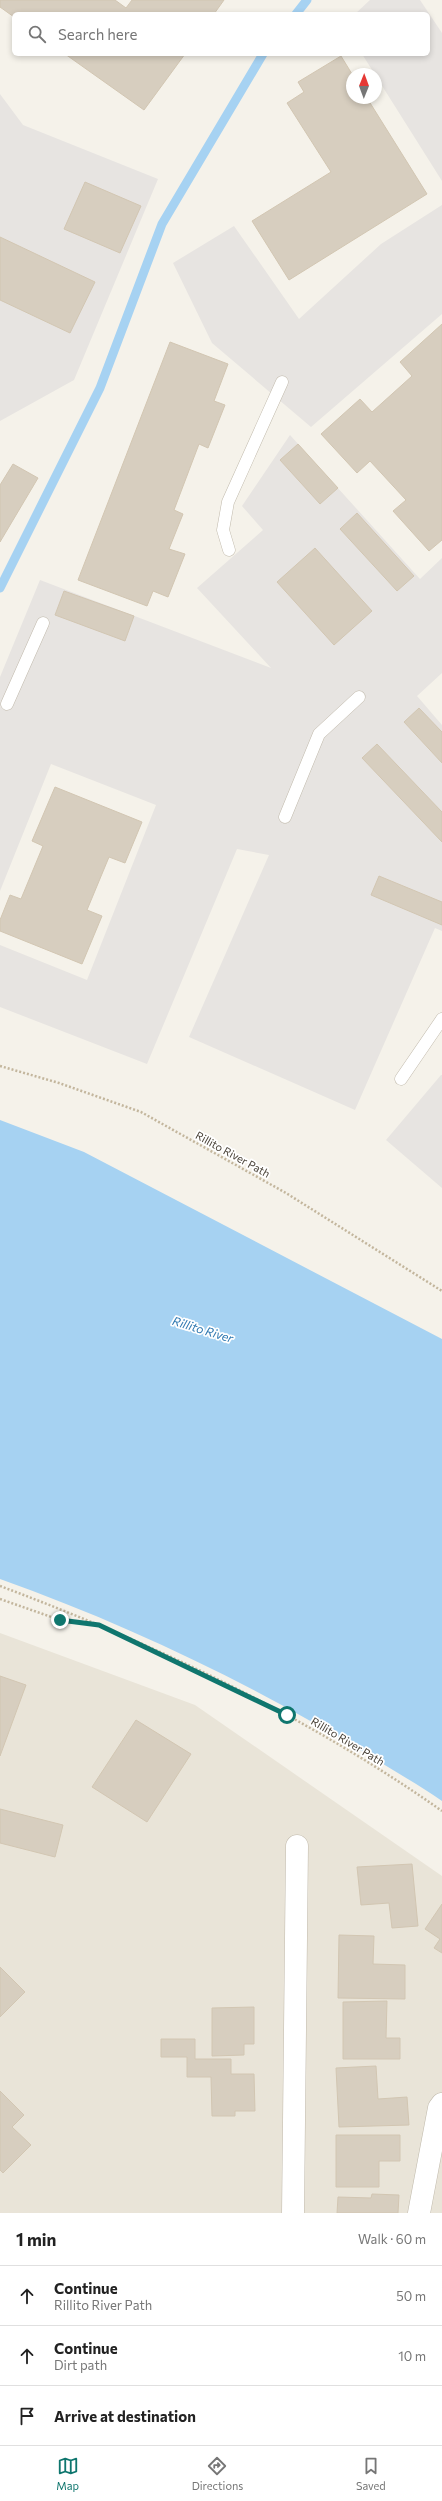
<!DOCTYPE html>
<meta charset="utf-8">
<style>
:root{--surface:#fff;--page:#f2f2f2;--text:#222;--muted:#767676;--line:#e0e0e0;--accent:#0f766e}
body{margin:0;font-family:Commissioner,sans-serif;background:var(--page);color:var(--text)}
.compass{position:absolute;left:346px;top:68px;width:36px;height:36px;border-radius:50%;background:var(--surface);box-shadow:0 2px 6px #0003;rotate:1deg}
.stop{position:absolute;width:12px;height:12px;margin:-9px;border:3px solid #0f766e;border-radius:50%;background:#fff}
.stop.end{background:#0f766e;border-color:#fff;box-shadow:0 1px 4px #0008}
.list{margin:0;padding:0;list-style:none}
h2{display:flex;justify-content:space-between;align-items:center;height:52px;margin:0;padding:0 16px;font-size:17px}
h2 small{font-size:13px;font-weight:400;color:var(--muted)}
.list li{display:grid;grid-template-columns:26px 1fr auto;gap:12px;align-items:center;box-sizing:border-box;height:60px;padding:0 16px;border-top:1px solid var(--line)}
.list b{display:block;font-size:15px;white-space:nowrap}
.list p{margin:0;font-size:13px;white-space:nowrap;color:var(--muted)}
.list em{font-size:13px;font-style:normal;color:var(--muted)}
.icon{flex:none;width:22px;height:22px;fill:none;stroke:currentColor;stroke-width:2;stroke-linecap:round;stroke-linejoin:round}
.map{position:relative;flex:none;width:442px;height:2213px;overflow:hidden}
.search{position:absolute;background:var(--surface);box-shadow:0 2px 6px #0003;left:12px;right:12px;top:12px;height:44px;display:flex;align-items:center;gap:10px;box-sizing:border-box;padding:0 14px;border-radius:6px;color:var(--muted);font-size:15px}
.sheet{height:232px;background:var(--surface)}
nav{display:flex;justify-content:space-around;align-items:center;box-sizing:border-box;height:56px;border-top:1px solid var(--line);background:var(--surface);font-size:11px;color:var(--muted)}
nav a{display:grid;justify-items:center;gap:2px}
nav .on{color:var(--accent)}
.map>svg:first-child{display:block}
</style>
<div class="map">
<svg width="442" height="2213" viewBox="0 0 442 2213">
<rect width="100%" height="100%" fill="#f5f2ea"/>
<!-- residential -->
<path fill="#e9e4d8" d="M0,1633L195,1705L442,1876V2213H0Z"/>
<!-- parking -->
<path fill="#e7e4e1" d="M370,0H420L442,33V181L362,54H428V14H355Z
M0,94L23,125L158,179L74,380L0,421Z
M442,205V314L311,427L212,343L173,263L234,226L299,319L381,244Z
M290,435L420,579L442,558V673L417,696L442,725V931L435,928L355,1110L189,1037L269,855L237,849L147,1064L0,1007V945L87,980L156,805L51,764L0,891V677L40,580L271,668L197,588L263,530L242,506Z
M441,1075H442V1188L386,1140Z"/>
<!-- water -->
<path fill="#a6d2f2" d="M0,1120L84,1152L442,1339V1801C419,1785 394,1771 370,1756C254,1685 129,1625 0,1579Z"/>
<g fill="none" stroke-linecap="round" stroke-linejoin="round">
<!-- stream -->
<path stroke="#a6d2f2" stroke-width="9" d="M296,14L307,0
M0,588L100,388L162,224L263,54"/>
</g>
<!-- building -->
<path fill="#d7cebf" stroke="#d2c6b2" d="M0,0H115L126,8L132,0H224L214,14H14V17L0,7Z
M65,54H185L144,110Z
M341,56L352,74V98H367L427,194L289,280L252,221L331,172L287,103L304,92L298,82Z
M85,182L141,206L120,253L64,229Z
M0,237L95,282L70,333L0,300Z
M442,324V540L429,551L393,511L406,500L370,461L357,473L321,434L360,399L372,412L412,376L400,362Z
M170,342L228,364L214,401L225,405L208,448L199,444L174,510L183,514L169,549L185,554L168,597L153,591L147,606L78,580Z
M298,444L338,488L320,504L280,460Z
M13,464L38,478L0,542V485Z
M357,513L414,576L397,591L340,529Z
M315,548L372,611L334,645L277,582Z
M64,591L134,616L125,641L55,615Z
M419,708L442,732V763L404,722Z
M377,744L442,812V842L362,758Z
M55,787L142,822L125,863L109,857L87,910L102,916L82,964L0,931V920L10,895L21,899L43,846L32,841Z
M379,876L442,902V925L371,895Z
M0,1676L26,1685L0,1756Z
M136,1720L191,1754L147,1822L92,1787Z
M0,1809L63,1825L55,1857L0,1843Z
M412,1864L418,1926L392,1928L389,1903L361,1905L357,1867Z
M442,1904V1953L434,1948L440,1939L425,1929Z
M339,1935L374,1936L373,1964L405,1965V1999L338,1998Z
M0,1967L25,1992L0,2017Z
M387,2001L386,2038H400V2059H343V2002Z
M254,2007V2044H244V2055L212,2056V2008Z
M161,2039H195V2059H231V2074H254L255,2111H235V2116H212L211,2077H187V2057H161Z
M376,2066L378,2099L407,2097L409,2125L339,2127L336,2068Z
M0,2091L24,2115L12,2127L31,2145L3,2173L0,2170Z
M336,2135H400V2161H379V2187H336Z
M372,2194L399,2195L398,2213H337L338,2197L371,2198Z"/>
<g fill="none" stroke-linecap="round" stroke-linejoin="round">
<defs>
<path id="service" d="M229,550L223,530L228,502L282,382
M7,704L43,623
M285,817L319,734L359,697
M401,1079L442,1019"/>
<path id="minor" d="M293,2213L297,1846
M419,2213L439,2108L442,2104"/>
</defs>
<!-- service casing -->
<use href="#service" stroke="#c1baac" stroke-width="13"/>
<!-- minor casing -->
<use href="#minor" stroke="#c1baac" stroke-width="23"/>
<!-- path -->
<path stroke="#c3b69d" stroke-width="2.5" stroke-dasharray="2 2" stroke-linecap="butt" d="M0,1066L59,1083L141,1112L286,1193L442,1291
M0,1586C155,1644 307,1716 442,1811
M0,1599L60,1620L96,1625"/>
<!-- service -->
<use href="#service" stroke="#fff" stroke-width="12"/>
<!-- minor -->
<use href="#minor" stroke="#fff" stroke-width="22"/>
</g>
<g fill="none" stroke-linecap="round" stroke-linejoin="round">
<!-- route -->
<path stroke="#0f766e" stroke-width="5" d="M60,1620L99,1625L287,1715"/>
</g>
<g text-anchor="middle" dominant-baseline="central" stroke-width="3.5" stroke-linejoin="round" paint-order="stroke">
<!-- street labels -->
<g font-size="11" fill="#494238" stroke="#fff">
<text transform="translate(233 1154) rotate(29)">Rillito River Path</text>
<text transform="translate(348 1741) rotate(31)">Rillito River Path</text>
</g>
<!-- water labels -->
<g font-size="12" font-style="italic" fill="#2d77b0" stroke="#fff">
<text transform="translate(203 1329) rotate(17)">Rillito River</text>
</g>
</g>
</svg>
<svg class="compass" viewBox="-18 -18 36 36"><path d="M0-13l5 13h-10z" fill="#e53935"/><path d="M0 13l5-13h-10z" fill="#767676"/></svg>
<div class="stop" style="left:287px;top:1715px"></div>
<div class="stop end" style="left:60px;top:1620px"></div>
<div class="search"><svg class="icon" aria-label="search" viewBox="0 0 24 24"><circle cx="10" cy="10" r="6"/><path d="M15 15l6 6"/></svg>Search here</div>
</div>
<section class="sheet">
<h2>1 min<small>Walk · 60 m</small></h2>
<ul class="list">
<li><svg class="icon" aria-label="ahead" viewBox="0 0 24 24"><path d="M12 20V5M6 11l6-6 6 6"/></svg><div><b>Continue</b><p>Rillito River Path</p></div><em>50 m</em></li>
<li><svg class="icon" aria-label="ahead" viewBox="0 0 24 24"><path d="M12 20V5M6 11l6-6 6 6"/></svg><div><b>Continue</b><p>Dirt path</p></div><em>10 m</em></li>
<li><svg class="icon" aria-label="arrive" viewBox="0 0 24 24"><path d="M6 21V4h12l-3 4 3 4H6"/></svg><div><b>Arrive at destination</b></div></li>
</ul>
</section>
<nav>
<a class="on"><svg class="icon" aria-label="map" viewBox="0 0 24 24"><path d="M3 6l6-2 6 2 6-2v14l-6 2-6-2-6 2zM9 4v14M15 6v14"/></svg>Map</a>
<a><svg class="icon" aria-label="directions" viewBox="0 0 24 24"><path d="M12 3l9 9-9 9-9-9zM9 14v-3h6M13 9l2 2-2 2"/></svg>Directions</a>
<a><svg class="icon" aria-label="saved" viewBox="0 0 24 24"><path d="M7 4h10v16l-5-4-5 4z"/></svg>Saved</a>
</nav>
